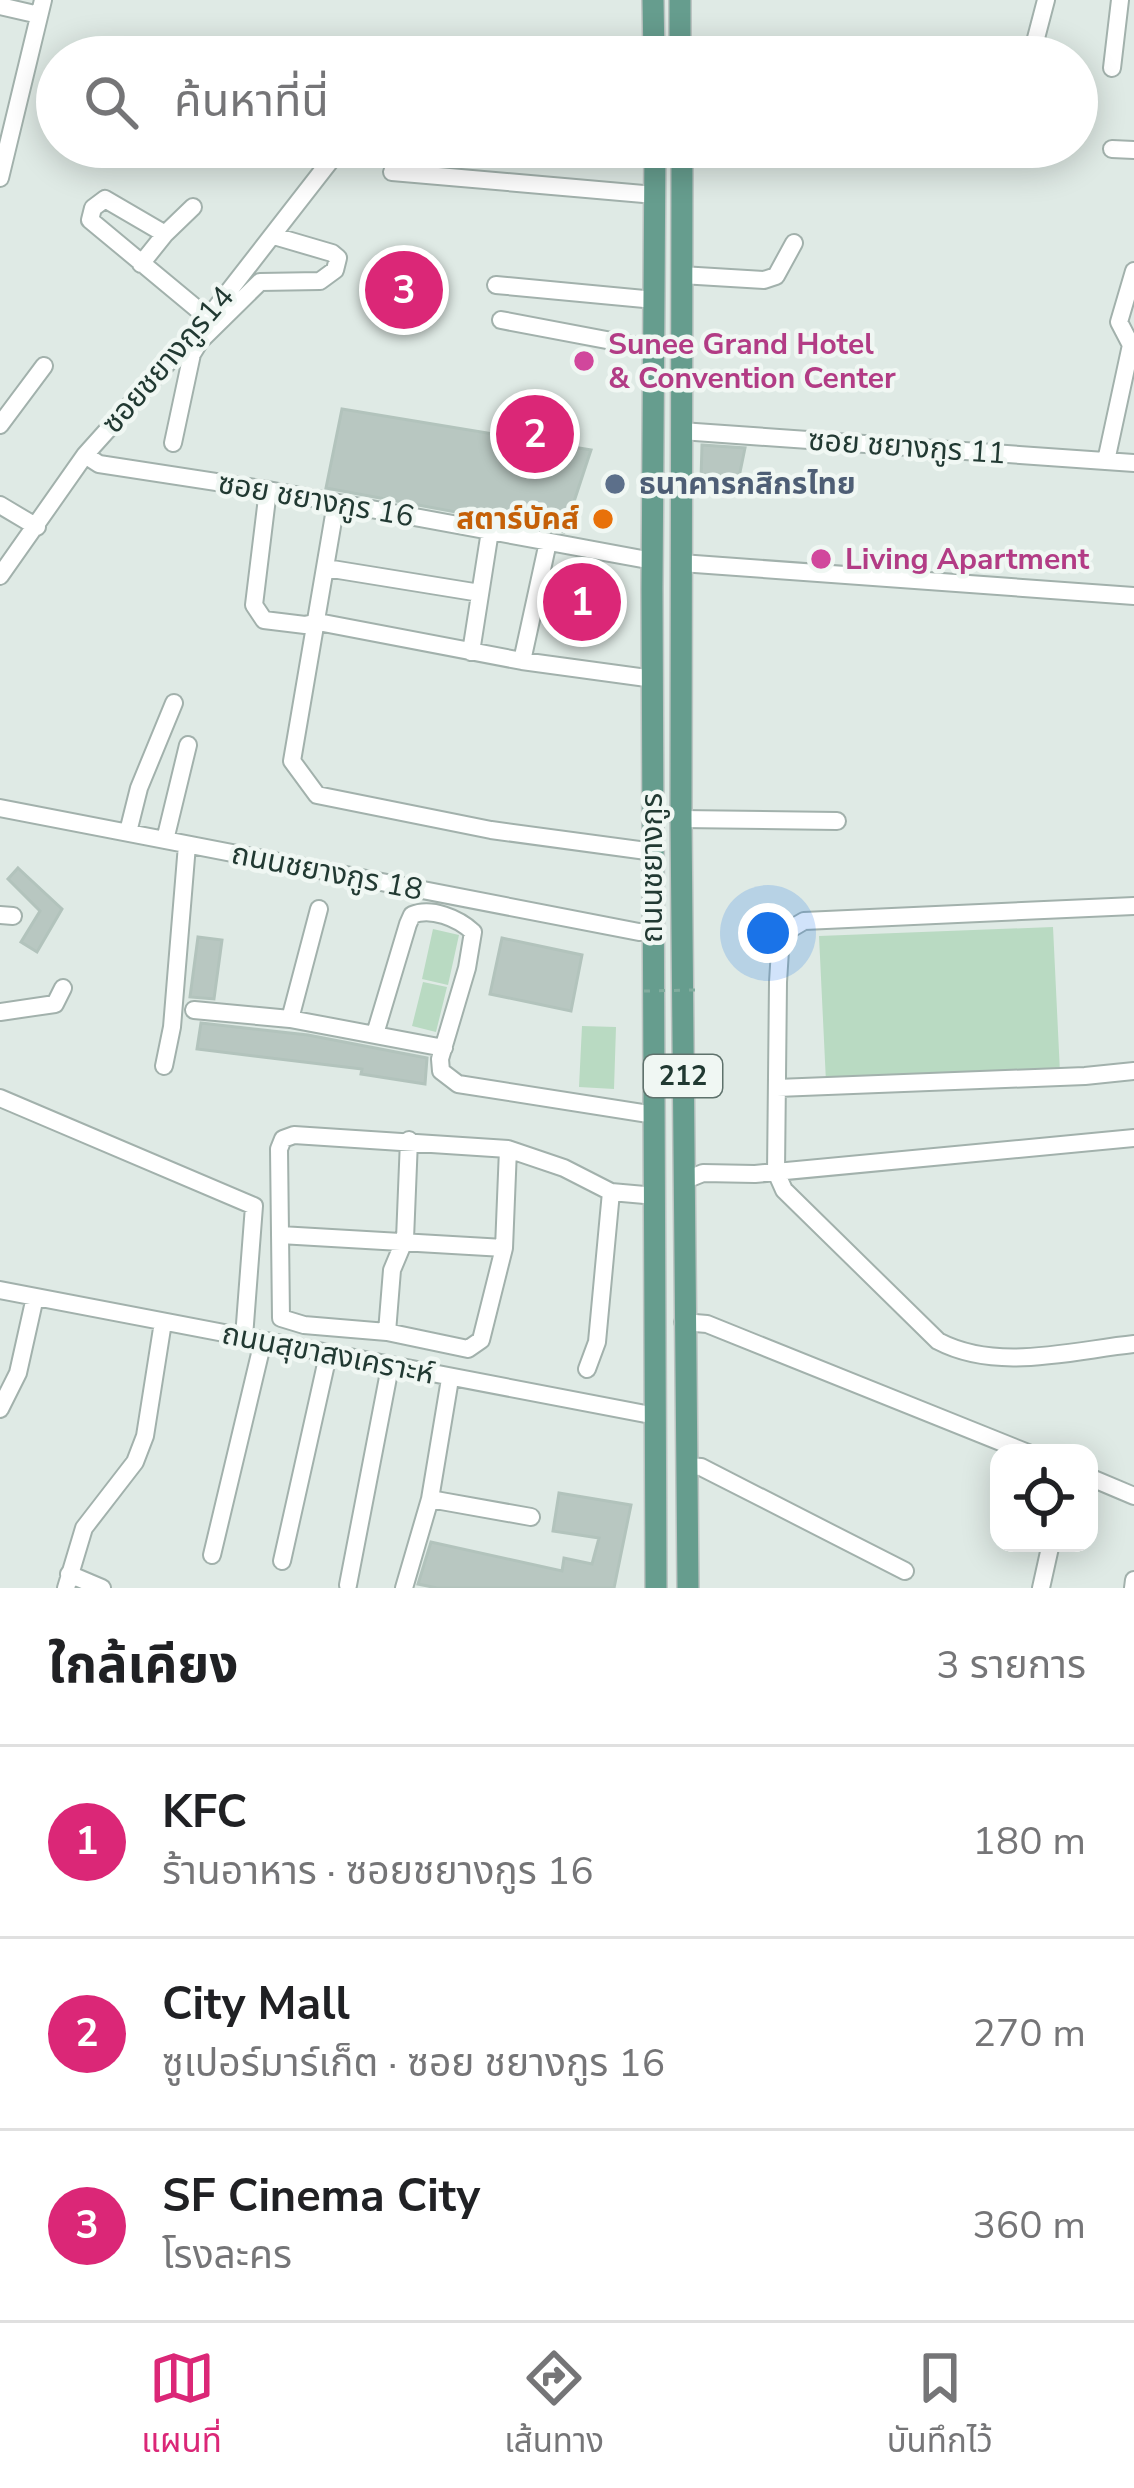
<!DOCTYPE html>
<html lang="th">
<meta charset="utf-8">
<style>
:root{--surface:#fff;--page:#f6f6f6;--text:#202124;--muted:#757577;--line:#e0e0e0;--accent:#db2777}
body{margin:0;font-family:"Nunito Sans","Noto Sans Thai",sans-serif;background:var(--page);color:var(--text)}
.controls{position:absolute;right:36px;bottom:36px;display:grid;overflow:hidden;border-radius:24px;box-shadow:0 6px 30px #0003}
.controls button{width:108px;height:108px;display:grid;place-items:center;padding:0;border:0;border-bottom:3px solid var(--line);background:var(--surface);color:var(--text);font:60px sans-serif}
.you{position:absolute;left:768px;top:933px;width:42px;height:42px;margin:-30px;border:9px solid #fff;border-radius:50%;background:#1a73e8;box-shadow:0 0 0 18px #1a73e833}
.badge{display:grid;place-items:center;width:78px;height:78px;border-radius:50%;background:var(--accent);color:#fff;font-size:39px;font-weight:700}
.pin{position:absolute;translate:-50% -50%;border:6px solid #fff;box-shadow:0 3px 12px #0006}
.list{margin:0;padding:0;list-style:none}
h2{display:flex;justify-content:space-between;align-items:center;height:156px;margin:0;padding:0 48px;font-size:51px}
h2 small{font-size:39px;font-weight:400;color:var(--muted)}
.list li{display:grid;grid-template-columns:78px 1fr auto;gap:36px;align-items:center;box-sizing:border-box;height:192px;padding:0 48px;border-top:3px solid var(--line)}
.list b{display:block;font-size:45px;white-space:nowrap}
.list p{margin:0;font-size:39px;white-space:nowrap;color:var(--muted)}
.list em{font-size:39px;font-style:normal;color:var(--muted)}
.icon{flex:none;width:66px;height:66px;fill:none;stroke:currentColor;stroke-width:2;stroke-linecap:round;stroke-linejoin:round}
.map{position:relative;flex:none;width:1134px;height:1588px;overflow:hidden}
.search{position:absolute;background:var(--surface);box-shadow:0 6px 30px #0003;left:36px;right:36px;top:36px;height:132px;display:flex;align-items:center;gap:30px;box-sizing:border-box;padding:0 42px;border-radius:66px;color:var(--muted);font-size:45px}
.sheet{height:732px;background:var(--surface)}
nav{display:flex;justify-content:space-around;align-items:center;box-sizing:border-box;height:168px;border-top:3px solid var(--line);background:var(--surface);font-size:33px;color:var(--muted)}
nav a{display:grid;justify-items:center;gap:6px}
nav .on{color:var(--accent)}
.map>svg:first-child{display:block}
</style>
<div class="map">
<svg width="1134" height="1588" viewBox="0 0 1134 1588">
<rect width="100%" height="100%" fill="#dfeae5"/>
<!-- green -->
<path fill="#b9dac2" d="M1053,927L1060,1073L826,1082L819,936Z
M433,929L459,935L448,985L422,979Z
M423,982L447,987L436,1032L412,1026Z
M582,1026L616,1027L614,1089L579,1087Z"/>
<!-- building -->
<path fill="#b8c7c1" stroke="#b2c3bc" stroke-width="3" d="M342,409L591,450L564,532L326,488Z
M702,445L745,448L738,482L701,479Z
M18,868L62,909L37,952L21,942L40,911L8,879Z
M198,937L222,940L214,999L190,997Z
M502,938L582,955L571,1011L490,994Z
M201,1023L308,1035L427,1058L425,1084L361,1074L362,1069L197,1049Z
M559,1493L631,1505L614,1588H437L418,1584L431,1542L562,1571L564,1558L592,1564L599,1538L553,1531Z"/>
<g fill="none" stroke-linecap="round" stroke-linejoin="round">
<defs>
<path id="minor" d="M0,6L39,15
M1035,42L1046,0
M680,47L729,57
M1112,68L1120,0
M1112,149L1134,150
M392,172L655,195
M0,178L43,0
M193,207L165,234L105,199L93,208L90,220L208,318
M141,264L165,234
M681,275L764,280L776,276L794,243
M496,285L655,300
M501,320L654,349
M0,425L44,366
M681,431L1134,463
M173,443L192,354L200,341L260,282L320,281L335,270L338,258L332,253L274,236
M85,455L99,464L268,490L653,561
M1106,461L1131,345L1119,322L1134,271
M268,490L254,605L264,620L305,625L318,622L522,661L654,679
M336,503L292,761L317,795L491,830L654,852
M0,505L37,527
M681,563L1134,596
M326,568L480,593
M0,576L85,455L208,318L341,147
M471,652L490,531
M522,661L548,542
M0,808L639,932L655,931
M681,819L837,821
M128,832L139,788L174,703
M165,840L188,745
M1134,906L804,921L787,931L780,950L778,982L776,1172L784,1190L938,1341C997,1372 1069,1351 1134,1344
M0,915L13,916
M194,1010L290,1019L444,1048
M0,1012L55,1004L63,988
M290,1019L319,909
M375,1034L408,924L412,915C431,907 458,918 473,932L467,968L440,1059L441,1071L458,1084L655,1115
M164,1066L172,1027L187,845
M777,1088L1085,1076L1134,1071
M0,1098L254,1206L244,1337
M508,1149L504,1248L481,1340L468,1349L387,1332L304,1325L281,1318L279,1149L283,1139L294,1135L508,1149L564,1168L611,1192L656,1196
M683,1181L703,1173L755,1174L1134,1138
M280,1235L504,1248
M0,1290L656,1416
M683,1322L707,1324L1028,1453
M387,1332L392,1270L405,1239L409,1140
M587,1369L597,1342L611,1192
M0,1409L18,1373L35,1297
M687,1466L701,1467L905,1571
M1089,1477L1134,1496
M430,1499L531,1517
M212,1555L263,1341
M282,1561L328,1355
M69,1574L102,1588
M348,1585L390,1367
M66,1588L84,1528L135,1462L145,1436L163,1322
M404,1588L430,1499L450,1379
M1041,1588L1051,1543
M1133,1588L1134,1580"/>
<path id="major" d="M653,0L654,57
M680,0V57
M655,147L652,589L656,1588
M682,147L681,819L688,1588"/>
</defs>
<!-- minor casing -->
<use href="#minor" stroke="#a2b1ac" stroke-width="20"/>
<!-- major casing -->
<use href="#major" stroke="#bcc4c2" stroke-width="24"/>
<!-- minor -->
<use href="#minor" stroke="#fff" stroke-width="16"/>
<!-- major -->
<use href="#major" stroke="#669d8e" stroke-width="21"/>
<!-- path-bridge -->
<path stroke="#81ac9e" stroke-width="3" stroke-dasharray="6 9" stroke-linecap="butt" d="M644,991L695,990"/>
</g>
<!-- markers -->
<g fill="#d1479c" stroke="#f0f7f3" stroke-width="4.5">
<circle cx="584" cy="361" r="12"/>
<circle cx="821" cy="559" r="12"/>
</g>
<circle fill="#5c6f8a" stroke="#f0f7f3" stroke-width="4.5" cx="615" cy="484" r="12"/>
<circle fill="#e8710a" stroke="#f0f7f3" stroke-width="4.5" cx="603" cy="519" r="12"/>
<g text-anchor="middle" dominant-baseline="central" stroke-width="9" stroke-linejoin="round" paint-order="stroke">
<!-- shield labels -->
<rect fill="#f0f7f3" stroke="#5f726c" stroke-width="3" x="644" y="1055" width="78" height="42" rx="9"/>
<g font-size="27" font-weight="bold" fill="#213932">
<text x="683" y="1076">212</text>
</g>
<!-- hotel labels -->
<g font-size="30" font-weight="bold" fill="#b23c85" stroke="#f0f7f3" text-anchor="start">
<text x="608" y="344">Sunee Grand Hotel<tspan x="608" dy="34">&amp; Convention Center</tspan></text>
<text x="845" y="559">Living Apartment</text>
</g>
<!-- street labels -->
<g font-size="30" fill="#213932" stroke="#f0f7f3">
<text transform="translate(168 360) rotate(-49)">ซอยชยางกูร14</text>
<text transform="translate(907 447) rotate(4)">ซอย ชยางกูร 11</text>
<text transform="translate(316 500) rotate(10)">ซอย ชยางกูร 16</text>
<text transform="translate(652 868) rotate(-90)">ถนนชยางกูร</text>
<text transform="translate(327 872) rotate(11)">ถนนชยางกูร 18</text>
<text transform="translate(328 1354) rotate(11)">ถนนสุขาสงเคราะห์</text>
</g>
<!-- service labels -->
<g font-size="30" font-weight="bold" fill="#4e5e75" stroke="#f0f7f3" text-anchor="start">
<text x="639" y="484">ธนาคารกสิกรไทย</text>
</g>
<!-- food labels -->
<g font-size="30" font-weight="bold" fill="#c56008" stroke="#f0f7f3" text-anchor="end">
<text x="579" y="519">สตาร์บัคส์</text>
</g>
</g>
</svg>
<div class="controls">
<button><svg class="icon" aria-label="locate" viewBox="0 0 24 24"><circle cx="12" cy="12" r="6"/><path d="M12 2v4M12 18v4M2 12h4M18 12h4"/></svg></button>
</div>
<div class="you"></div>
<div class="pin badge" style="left:582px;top:602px">1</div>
<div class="pin badge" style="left:535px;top:434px">2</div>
<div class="pin badge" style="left:404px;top:290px">3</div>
<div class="search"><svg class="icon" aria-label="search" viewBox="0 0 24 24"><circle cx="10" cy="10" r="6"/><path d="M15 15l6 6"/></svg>ค้นหาที่นี่</div>
</div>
<section class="sheet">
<h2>ใกล้เคียง<small>3 รายการ</small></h2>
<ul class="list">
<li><span class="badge">1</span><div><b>KFC</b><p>ร้านอาหาร · ซอยชยางกูร 16</p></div><em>180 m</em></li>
<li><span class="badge">2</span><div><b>City Mall</b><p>ซูเปอร์มาร์เก็ต · ซอย ชยางกูร 16</p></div><em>270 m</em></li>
<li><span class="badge">3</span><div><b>SF Cinema City</b><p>โรงละคร</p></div><em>360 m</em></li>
</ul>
</section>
<nav>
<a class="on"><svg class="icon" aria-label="map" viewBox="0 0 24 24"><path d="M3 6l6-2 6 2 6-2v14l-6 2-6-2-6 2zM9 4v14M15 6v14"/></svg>แผนที่</a>
<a><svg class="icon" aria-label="directions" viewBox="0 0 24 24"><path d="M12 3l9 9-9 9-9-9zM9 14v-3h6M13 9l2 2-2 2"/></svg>เส้นทาง</a>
<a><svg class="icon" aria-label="saved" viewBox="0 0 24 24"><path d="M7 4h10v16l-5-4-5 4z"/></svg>บันทึกไว้</a>
</nav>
